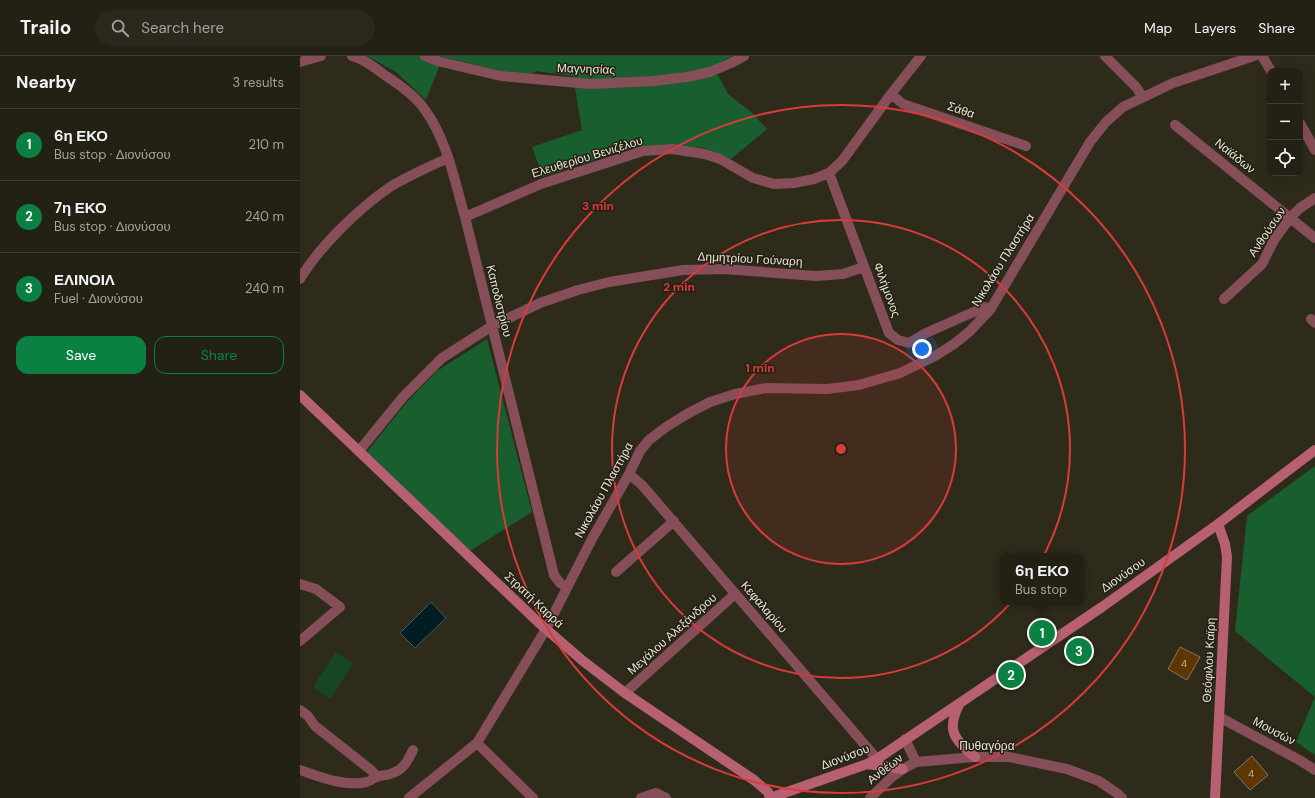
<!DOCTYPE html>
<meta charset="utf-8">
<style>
:root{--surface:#232014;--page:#2b281d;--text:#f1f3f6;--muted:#a3a3a0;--line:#403e34;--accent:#0b8043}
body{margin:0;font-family:"DM Sans",sans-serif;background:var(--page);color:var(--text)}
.controls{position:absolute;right:12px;top:12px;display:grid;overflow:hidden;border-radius:8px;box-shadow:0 4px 16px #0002}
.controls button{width:36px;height:36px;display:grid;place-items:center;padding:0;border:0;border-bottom:1px solid var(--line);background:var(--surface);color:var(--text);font:20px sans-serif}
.you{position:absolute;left:622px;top:293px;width:14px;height:14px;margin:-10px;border:3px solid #fff;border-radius:50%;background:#1a73e8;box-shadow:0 0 0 6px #1a73e833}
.badge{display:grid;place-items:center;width:26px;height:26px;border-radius:50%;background:var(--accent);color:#fff;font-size:13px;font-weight:700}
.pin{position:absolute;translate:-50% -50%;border:2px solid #fff;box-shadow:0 1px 4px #0006}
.popup{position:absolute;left:700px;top:497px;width:84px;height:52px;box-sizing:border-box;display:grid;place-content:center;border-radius:8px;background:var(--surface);filter:drop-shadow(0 1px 3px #0005);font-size:13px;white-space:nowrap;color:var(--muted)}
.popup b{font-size:15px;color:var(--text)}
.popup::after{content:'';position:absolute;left:50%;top:100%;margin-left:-8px;border:8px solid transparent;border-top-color:var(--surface)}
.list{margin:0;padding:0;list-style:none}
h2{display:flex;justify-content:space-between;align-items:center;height:52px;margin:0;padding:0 16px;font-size:17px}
h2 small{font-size:13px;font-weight:400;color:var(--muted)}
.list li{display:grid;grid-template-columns:26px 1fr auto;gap:12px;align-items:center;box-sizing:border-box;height:72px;padding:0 16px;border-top:1px solid var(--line)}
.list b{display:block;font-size:15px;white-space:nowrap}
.list p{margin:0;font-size:13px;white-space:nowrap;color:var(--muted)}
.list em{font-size:13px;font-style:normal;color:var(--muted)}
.actions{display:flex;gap:8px;padding:12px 16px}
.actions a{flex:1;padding:9px 0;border:1px solid var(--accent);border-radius:12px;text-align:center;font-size:14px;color:var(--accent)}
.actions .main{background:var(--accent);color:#fff}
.icon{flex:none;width:22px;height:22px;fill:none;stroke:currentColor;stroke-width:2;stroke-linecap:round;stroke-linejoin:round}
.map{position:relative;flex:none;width:1015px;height:742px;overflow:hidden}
header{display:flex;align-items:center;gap:24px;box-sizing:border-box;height:56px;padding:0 20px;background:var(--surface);border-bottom:1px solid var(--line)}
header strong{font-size:19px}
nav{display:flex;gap:22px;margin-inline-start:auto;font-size:14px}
.search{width:280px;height:36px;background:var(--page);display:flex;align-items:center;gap:10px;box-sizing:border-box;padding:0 14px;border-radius:22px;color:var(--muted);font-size:15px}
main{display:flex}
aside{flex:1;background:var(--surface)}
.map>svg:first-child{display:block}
</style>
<header>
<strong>Trailo</strong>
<div class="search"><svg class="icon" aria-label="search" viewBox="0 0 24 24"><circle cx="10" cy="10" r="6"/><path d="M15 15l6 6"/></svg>Search here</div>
<nav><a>Map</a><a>Layers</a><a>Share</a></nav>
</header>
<main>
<aside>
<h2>Nearby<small>3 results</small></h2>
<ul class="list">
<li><span class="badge">1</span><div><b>6η ΕΚΟ</b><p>Bus stop · Διονύσου</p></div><em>210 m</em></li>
<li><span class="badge">2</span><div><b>7η ΕΚΟ</b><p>Bus stop · Διονύσου</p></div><em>240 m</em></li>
<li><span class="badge">3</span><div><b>ΕΛΙΝΟΙΛ</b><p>Fuel · Διονύσου</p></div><em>240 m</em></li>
</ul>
<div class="actions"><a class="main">Save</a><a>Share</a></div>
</aside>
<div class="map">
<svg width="1015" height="742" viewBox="0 0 1015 742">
<rect width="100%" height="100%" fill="#2f2b1b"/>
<!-- green -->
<path fill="#174623" d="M36,596L53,608L30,643L13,631Z"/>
<!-- forest -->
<path fill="#195e2e" d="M67,0H432L413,10L428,38L452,57L467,73L431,103L405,92L381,90H350L321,95L243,121L232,91L282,74L273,20L236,15L226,21L143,1L126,44L96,16Z
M187,283L232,456L170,495L66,397L106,347L137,315Z
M1015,410V641L935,575L947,460Z
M1015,641V699L996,686Z"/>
<!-- water -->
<path fill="#001d24" stroke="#45585a" d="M131,546L146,562L115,592L100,577Z"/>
<!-- building -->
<path fill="#5d3600" stroke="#847669" d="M783,580L792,592L773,606L764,594Z
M880,591L900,601L887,624L868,613Z
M952,700L968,719L950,734L934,716Z"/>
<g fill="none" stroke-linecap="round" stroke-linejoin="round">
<!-- street -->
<path stroke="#854e58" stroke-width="10" d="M52,0C64,2 76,13 86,20C100,29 116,40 125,54C147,84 155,126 165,161L254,519L260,527L267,531
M125,0L137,5L201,20L290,28L353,25L387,21L410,16L431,7L444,0
M805,0L836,31L843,41
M962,0L971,15
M0,6L21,0
M591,38L603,48L726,90
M1000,67L1015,94
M875,69L1015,182
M529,117L589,277L598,284L609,287L626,277L685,251L690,254
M165,161L241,128L343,95L372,93L405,98L420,103L453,122L474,128L494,127L514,123L529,117L542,105L591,38L621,0
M0,223C20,190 58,153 90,131C108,120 129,111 148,102
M924,243L962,208L974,184L990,162L1000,152L1015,142
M1011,263L1015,267
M59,395L103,341L142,302L192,270L240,247L278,234L309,226L383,214L424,213L516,220L543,218L564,211
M329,418L342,429L577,703
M316,516L374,465
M0,528L16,533L40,551L0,585
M325,637L435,538
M0,654L8,660L15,670L71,714L77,721
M919,661L1001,705L1015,714
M605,683L616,706
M177,687L233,742
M0,714C21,721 44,731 67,726C71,725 74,721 78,720C82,719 86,720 90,718C103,715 107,706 113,694
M109,742L177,687L246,573L293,481L329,418L340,395L349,384L366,371L387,358L410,346L435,338L466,332L527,333L559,329L600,317L635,300L654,288L669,276L690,254L790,86L806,66L823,51L873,27L954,0
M341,742L356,737L366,742
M570,742L592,721L603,713L616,706L675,701H709L767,713L799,725L818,738L822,742"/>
<!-- secondary -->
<path stroke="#b66071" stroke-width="10" d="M0,339L239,567L283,605L325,637L454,724L468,736L470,742L567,708L577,703L802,551L918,468L1015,394
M660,647C646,673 653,683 675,701
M567,708L603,713
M915,742L927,501L925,488L918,468"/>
</g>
<!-- distance rings -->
<circle cx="541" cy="393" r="115" fill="#d83b3a" fill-opacity=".12"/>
<g fill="none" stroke="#d83b3a" stroke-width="2">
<circle cx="541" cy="393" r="115"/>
<circle cx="541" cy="393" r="229"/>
<circle cx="541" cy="393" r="344"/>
</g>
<g text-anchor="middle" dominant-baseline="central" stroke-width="3" stroke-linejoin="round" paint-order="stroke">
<!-- number labels -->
<g font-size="10" fill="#c3b8a3">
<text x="884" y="607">4</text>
<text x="951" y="717">4</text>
</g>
<!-- street labels -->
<g font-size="12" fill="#e5e3d9" stroke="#252112">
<text transform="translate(286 13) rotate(2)">Μαγνησίας</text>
<text transform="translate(661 54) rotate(19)">Σάθα</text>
<text transform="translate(935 100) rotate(39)">Ναϊάδων</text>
<text transform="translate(287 101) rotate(-17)">Ελευθερίου Βενιζέλου</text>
<text transform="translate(967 176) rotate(-56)">Ανθούσων</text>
<text transform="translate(450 203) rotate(3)">Δημητρίου Γούναρη</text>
<text transform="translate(703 204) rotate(-58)">Νικολάου Πλαστήρα</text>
<text transform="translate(587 234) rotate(70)">Φιλήμονος</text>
<text transform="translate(199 245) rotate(76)">Καποδιστρίου</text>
<text transform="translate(304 434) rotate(-61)">Νικολάου Πλαστήρα</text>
<text transform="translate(823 519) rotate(-35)">Διονύσου</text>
<text transform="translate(234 544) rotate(43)">Στρατή Καρρά</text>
<text transform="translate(464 551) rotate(49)">Κεφαλαρίου</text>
<text transform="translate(372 578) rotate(-42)">Μεγάλου Αλεξάνδρου</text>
<text transform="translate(909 604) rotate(-87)">Θεόφιλου Καϊρη</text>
<text transform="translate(974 675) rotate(28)">Μουσών</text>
<text x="687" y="690">Πυθαγόρα</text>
<text transform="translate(545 701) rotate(-21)">Διονύσου</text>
<text transform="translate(585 713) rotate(-38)">Ανθέων</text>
</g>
</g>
<circle cx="541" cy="393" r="6" fill="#d83b3a" stroke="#252112" stroke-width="2"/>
<g font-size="12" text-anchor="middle" font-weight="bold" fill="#d83b3a" stroke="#252112" stroke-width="3" stroke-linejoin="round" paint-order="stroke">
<text x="298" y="154">3 min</text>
<text x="379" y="235">2 min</text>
<text x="460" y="316">1 min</text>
</g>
</svg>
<div class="controls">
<button>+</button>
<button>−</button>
<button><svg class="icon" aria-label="locate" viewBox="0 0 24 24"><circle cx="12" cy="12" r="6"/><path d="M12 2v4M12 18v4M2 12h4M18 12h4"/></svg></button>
</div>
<div class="you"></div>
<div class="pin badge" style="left:742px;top:577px">1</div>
<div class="popup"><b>6η ΕΚΟ</b>Bus stop</div>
<div class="pin badge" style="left:711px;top:619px">2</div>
<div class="pin badge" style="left:779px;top:595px">3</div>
</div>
</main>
